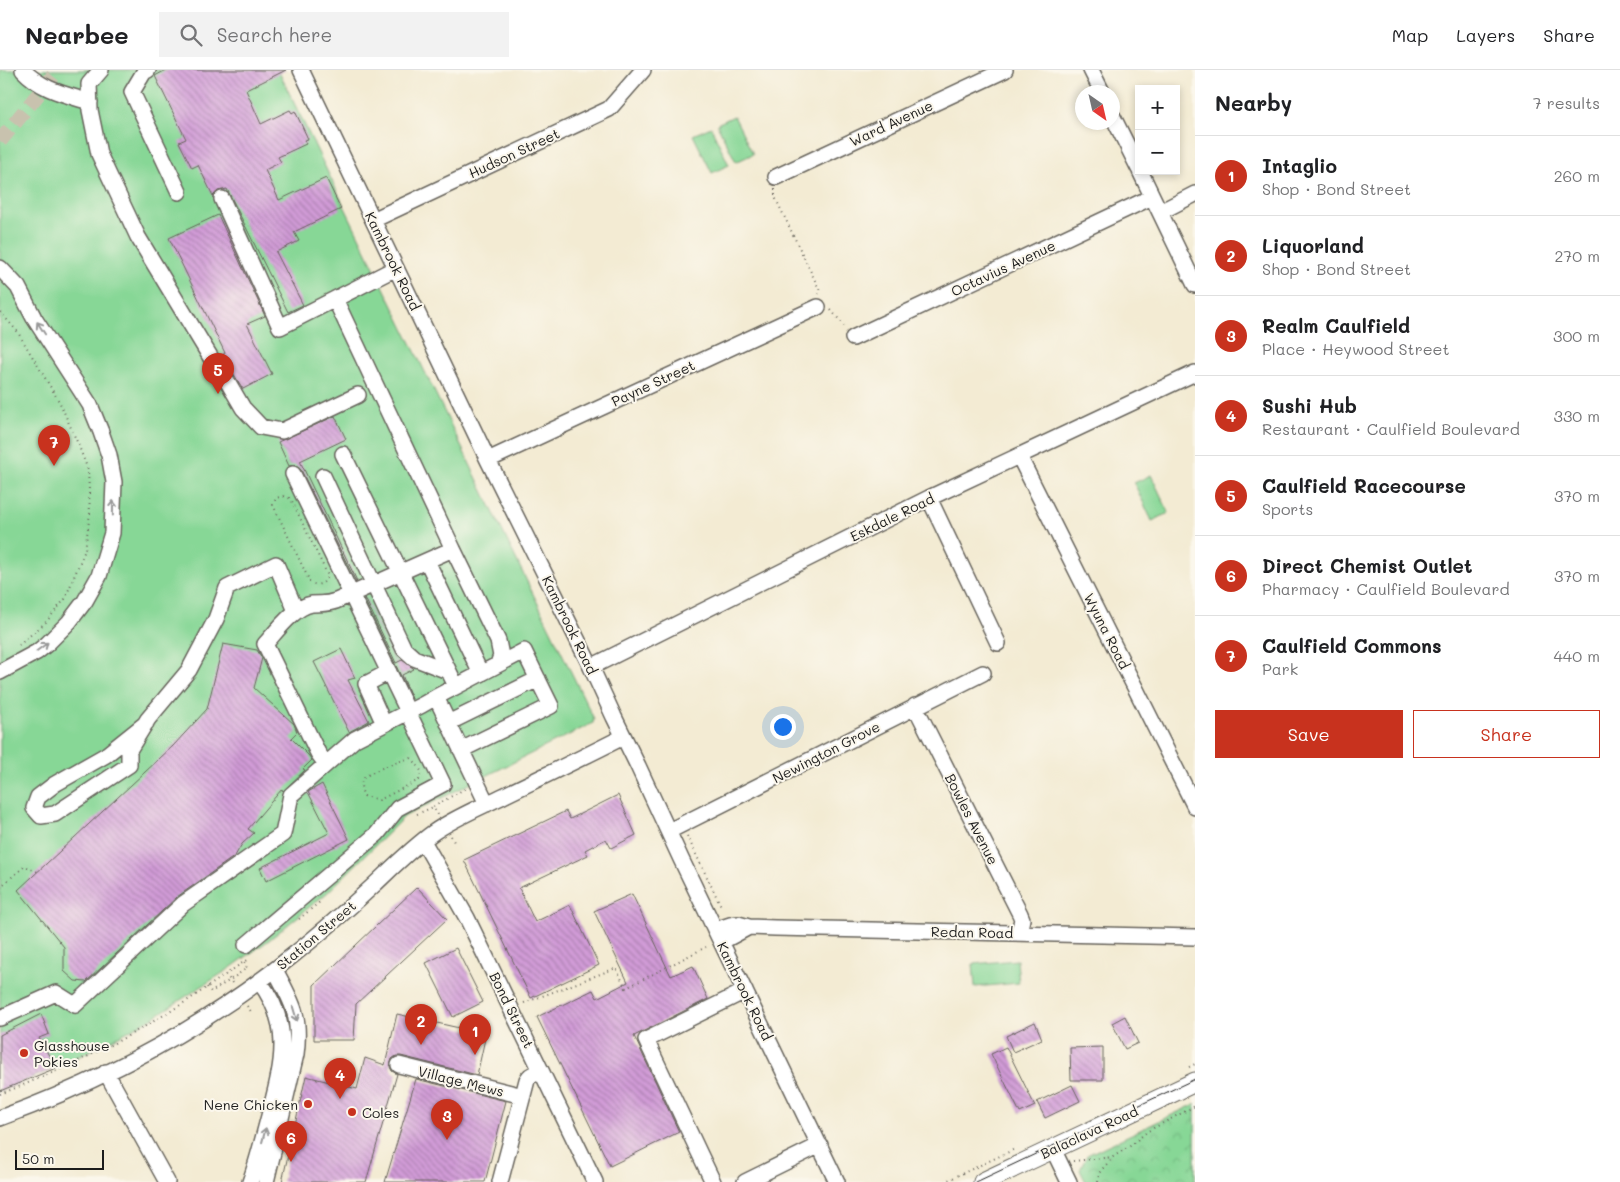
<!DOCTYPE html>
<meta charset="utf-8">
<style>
:root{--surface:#fff;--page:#f2f2f2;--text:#202124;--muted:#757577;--line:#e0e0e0;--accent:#c8321e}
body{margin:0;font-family:Mali,sans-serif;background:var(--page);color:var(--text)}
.controls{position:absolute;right:15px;top:15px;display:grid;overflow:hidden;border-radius:0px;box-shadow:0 2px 8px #0003}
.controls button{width:45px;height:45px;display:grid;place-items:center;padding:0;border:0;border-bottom:1px solid var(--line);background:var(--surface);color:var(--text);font:25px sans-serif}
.compass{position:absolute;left:1075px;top:15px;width:45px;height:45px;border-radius:50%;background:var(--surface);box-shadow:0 2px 8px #0003;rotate:146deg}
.scale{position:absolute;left:15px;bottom:12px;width:89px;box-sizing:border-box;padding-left:5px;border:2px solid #1c1c1c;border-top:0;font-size:14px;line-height:18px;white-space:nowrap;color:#1c1c1c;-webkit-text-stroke:4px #fbf7ec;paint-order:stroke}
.you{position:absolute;left:782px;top:656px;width:18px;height:18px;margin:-12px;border:4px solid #fff;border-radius:50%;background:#1a73e8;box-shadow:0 0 0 8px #1a73e833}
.badge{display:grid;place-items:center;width:32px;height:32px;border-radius:50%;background:var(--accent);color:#fff;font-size:16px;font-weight:700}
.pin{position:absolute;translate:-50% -41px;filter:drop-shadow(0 1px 2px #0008)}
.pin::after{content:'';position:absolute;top:26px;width:18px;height:15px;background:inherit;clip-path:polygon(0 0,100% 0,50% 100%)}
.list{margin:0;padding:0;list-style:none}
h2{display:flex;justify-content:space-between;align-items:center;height:65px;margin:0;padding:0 20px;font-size:21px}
h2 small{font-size:16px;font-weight:400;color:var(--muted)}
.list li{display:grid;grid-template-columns:32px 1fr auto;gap:15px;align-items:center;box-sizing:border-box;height:80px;padding:0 20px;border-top:1px solid var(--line)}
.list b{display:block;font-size:19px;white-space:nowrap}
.list p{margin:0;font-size:16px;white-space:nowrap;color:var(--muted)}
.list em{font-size:16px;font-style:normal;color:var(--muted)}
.actions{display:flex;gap:10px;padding:15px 20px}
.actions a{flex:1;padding:11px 0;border:1px solid var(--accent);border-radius:0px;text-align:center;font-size:18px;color:var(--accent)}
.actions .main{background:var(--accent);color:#fff}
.icon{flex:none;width:28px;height:28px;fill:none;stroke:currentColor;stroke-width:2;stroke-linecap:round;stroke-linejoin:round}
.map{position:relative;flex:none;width:1195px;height:1112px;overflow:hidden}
header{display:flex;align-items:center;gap:30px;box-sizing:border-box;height:70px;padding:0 25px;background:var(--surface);border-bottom:1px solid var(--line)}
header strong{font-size:24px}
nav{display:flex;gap:28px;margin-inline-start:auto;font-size:18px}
.search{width:350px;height:45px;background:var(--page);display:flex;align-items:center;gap:12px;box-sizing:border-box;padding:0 18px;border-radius:0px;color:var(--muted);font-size:19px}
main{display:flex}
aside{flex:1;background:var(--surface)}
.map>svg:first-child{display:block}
</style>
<header>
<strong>Nearbee</strong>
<div class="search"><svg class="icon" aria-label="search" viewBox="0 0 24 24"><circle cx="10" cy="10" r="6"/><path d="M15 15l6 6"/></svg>Search here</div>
<nav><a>Map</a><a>Layers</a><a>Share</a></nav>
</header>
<main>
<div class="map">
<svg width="1195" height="1112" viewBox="0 0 1195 1112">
<defs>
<pattern id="park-crowns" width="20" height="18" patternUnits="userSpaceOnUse" patternTransform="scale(1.25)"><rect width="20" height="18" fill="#87d796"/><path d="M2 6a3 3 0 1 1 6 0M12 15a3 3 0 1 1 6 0" fill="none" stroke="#74b881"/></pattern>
<pattern id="building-back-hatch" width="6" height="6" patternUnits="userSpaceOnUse" patternTransform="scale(1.25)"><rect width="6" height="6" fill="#d19bd7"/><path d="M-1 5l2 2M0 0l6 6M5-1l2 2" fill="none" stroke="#a97eae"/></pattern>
</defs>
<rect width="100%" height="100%" fill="#fbf7ec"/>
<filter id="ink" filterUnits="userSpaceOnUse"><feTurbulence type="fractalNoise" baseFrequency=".02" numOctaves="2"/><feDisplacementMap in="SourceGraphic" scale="10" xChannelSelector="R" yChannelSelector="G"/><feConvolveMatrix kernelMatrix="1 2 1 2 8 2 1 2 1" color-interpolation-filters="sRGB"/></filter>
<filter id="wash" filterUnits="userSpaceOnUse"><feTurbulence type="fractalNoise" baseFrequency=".0096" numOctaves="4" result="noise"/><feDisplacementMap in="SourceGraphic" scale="20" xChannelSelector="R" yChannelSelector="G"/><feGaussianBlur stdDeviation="1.12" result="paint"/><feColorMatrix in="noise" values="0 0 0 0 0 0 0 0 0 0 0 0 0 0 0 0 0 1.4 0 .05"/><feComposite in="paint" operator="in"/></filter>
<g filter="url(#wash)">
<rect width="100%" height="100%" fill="#f3ebd3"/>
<!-- park -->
<path fill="url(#park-crowns)" stroke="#527a59" d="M1195,1034V1112H1086L1080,1100L1087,1085Z"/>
<!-- pitch -->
<path fill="#87d796" stroke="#527a59" d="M0,0H278L594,649L593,653L405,746L328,822L269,870L229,899L154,947L121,965L56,998L0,1021Z
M734,46L753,84L736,92L717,54Z
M711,57L729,95L712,103L693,65Z
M1151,405L1169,443L1152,451L1134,413Z
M1017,890L1019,913L975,917L973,894Z"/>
<g id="blocks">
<!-- building -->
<path fill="url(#building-back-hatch)" d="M166,0H286L246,20L261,54L290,40L292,43L295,41L308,69L304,70L306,74L278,87L281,92L265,100L279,130L326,108L341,139L294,162L299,171L276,182L303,235L288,242L230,125L227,119L218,121L213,126L198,95L192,98L179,72L186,69L155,6Z
M218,145L265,246L247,254L272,304L243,319L222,285L225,283L169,168Z
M335,346L346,369L300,391L357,511L356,512L301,400L294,395L289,396L278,372Z
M365,528L396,593L402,590L413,598L414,599L402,605L412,629L364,529Z
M223,574L257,580L262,588L254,618L294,654L297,662L291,668L308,685L312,690L303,699L305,700L283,721L282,719L248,759L254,763L242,774L235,786L177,827L86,912L75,911L64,901V877L18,820L173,676L207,639Z
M341,579L355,608L348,610L369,651L349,662L314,592Z
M322,714L349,769L266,811L260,798L329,763L308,722Z
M618,725L636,765L611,778L606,769L585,780L588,785L519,818L535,852L570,835L599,895L531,928L464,790L566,741L570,749Z
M417,817L447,849L356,934L354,970H314V915Z
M632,824L671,906L693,896L708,929L634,966L679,1062L610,1096L537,947L593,920L597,928L628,912L594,841Z
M456,878L483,932L453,947L426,893Z
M41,944L49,964L39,968L56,998L0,1021V965Z
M397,944L486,964L477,1005L401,986H396L392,989L390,997L392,1001L397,1004L366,1112H282L306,1006L357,1019L365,988L385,995Z
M1125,946L1138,973L1125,979L1112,953Z
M1035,952L1042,969L1013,982L1006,966Z
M1006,977L1035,1036L1020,1043L991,984Z
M1103,977V1010H1071L1070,978Z
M416,1009L506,1031L485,1112H385Z
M1072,1015L1080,1031L1045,1048L1037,1032Z"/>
</g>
</g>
<g filter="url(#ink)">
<use href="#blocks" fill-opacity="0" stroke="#67645c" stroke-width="1"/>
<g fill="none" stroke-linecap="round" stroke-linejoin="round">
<!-- minor-tunnel -->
<path stroke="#c8c2ae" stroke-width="15" stroke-dasharray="15 8" stroke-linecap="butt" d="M0,71L58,0"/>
<defs>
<path id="minor" d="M23,0C42,20 64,24 90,32
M101,0L89,14L90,40L99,84L138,167L211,288L229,314L243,338L261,357L282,361L358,325
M148,0L144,2L132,22L179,122
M301,0L488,390L591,597L614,647L638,696L681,789L837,1112
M1091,0L1102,22
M1112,45L1139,99
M1140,101L1195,215
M776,107L1005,0
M222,129L280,257L396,198
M1160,142L1195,124
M373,150L609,39L643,0
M0,198L18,217L34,248L90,335L101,362L109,385L114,412L112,463L99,506L85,531L69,552L47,574L37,582L0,602
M335,229L453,479
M853,268L1152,127
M343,384L456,616
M1019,386L1195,737
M488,390L818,237
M323,406L404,579L414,588L448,601
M929,428L998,573
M427,491L481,604
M591,597L929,428L1195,303
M436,627L487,734
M915,636L1020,844L1022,849L1019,863
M146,653L106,685L55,714L38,727L34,738L41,746L55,744L129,695V680L148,649L189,600L216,549L227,518L276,494L296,541
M448,653L538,609
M384,654L366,614L389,602
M326,694L318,683L265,574C276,562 295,536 312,534C322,533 325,535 336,531L453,479L498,571L501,586L498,594
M669,761L983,603
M423,771L467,848L595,1112
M715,860L730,855L738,854L749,857L775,858L1195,867
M721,872L749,857
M246,875L377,764L398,738L443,714L293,404
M0,948L56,923L75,935L183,834L283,764L291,725L355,669L422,635L436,627L524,581L551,636L461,680
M399,995L523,1026
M106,1002L167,1112
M0,1048C104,1010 206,956 292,886C321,863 348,839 375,814C394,796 413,777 434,762C456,747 481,737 505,725C544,706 584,687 623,667
M1053,1079L1069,1112
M250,1112C258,1090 263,1068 269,1046C282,995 294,957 259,911
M266,1112L296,984C301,946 293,933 275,900
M500,1112L527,1010C531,1003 537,1002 544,1007
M713,1112L646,970L745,921
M745,1112L820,1075"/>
<path id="major" d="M983,1112L1195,1012"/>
</defs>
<!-- minor casing -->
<use href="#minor" stroke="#67645c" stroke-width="18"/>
<!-- major casing -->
<use href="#major" stroke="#67645c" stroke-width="21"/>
<!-- path -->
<path stroke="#67645c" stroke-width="2" stroke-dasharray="1 4" stroke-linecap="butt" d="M775,119V127L820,221L819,224
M831,240L846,258
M0,242L17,261L29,281L60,333L78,374L88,400L90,443L85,480L65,529L46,552L19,575
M284,426L289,428L292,431L328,506C325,514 317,517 310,512L273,435L276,428Z
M411,688L416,693L421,701L419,710L379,730L364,726C361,720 359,712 365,707C372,701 401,690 411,688Z
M417,744L433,737
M438,745L433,737L466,718
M451,766L454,772
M687,766L721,836
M0,817L25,796L38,802
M299,849L321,831
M232,913L230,910L247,898L244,892
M207,917L211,922L230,910L226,905
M524,933L616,898L626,918L706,877
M247,936L253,944
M1189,997L1195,994
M0,1024C55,1003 109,978 159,948C190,930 219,909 248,889
M1073,1091L1113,1087
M944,1112L1015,1079
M1098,1112L1099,1103L1113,1087L1130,1076L1148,1061L1195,1036"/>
<!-- minor -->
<use href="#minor" stroke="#fff" stroke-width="15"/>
<!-- major -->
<use href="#major" stroke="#fff" stroke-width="19"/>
<!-- tram -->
<path stroke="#1c1c1c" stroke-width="1" d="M976,1112L1195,1009"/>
</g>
<!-- one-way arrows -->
<defs><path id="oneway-shaft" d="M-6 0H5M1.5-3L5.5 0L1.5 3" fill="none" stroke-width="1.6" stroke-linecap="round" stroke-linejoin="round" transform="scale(1.25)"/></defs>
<g stroke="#999">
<use href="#oneway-shaft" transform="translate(41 258) rotate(-123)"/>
<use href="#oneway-shaft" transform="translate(113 438) rotate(-89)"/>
<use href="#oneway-shaft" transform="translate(42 577) rotate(-37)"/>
<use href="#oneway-shaft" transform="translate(295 944) rotate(73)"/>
<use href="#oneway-shaft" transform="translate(264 1065) rotate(-75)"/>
</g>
</g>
<!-- markers -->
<g fill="#c8321e" stroke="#fbf7ec" stroke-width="2">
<circle cx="24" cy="983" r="5"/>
<circle cx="308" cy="1034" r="5"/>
<circle cx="352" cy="1042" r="5"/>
</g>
<g text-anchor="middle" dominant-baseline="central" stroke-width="4" stroke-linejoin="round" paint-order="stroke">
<!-- street labels -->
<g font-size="14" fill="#1c1c1c" stroke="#fbf7ec">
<text transform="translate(891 53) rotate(-25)">Ward Avenue</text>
<text transform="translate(514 83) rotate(-25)">Hudson Street</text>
<text transform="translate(393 191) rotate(64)">Kambrook Road</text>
<text transform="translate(1003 198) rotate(-25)">Octavius Avenue</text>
<text transform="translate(653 313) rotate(-25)">Payne Street</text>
<text transform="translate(892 447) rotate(-26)">Eskdale Road</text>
<text transform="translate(570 555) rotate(64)">Kambrook Road</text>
<text transform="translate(1107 561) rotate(63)">Wyuna Road</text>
<text transform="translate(826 682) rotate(-27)">Newington Grove</text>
<text transform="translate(972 749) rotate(63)">Bowles Avenue</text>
<text transform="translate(972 862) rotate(1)">Redan Road</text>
<text transform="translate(316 865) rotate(-40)">Station Street</text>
<text transform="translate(745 921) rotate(64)">Kambrook Road</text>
<text transform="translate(512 940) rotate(64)">Bond Street</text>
<text transform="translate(461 1011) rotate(14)">Village Mews</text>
<text transform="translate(1089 1062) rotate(-25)">Balaclava Road</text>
</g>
<!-- poi labels -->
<g font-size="14" fill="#1c1c1c" stroke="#fbf7ec" text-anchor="start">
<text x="34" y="975">Glasshouse<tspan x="34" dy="16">Pokies</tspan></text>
<text x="298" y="1034" text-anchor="end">Nene Chicken</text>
<text x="362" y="1042">Coles</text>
</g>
</g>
</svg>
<div class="controls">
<button>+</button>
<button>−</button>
</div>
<svg class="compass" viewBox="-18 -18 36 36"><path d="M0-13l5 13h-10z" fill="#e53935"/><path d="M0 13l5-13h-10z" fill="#757577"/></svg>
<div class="scale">50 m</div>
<div class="you"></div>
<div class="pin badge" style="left:475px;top:985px">1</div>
<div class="pin badge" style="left:421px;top:975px">2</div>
<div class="pin badge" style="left:447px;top:1070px">3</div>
<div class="pin badge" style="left:340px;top:1029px">4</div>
<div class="pin badge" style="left:218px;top:324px">5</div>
<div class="pin badge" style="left:291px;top:1092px">6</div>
<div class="pin badge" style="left:54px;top:396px">7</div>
</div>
<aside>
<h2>Nearby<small>7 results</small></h2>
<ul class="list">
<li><span class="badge">1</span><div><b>Intaglio</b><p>Shop · Bond Street</p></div><em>260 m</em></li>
<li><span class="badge">2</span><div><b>Liquorland</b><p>Shop · Bond Street</p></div><em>270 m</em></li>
<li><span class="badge">3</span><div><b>Realm Caulfield</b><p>Place · Heywood Street</p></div><em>300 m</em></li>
<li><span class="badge">4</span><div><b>Sushi Hub</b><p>Restaurant · Caulfield Boulevard</p></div><em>330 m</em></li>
<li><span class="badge">5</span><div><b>Caulfield Racecourse</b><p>Sports</p></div><em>370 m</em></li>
<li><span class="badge">6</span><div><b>Direct Chemist Outlet</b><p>Pharmacy · Caulfield Boulevard</p></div><em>370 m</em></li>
<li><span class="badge">7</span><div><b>Caulfield Commons</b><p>Park</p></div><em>440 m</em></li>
</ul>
<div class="actions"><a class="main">Save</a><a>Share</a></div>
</aside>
</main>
